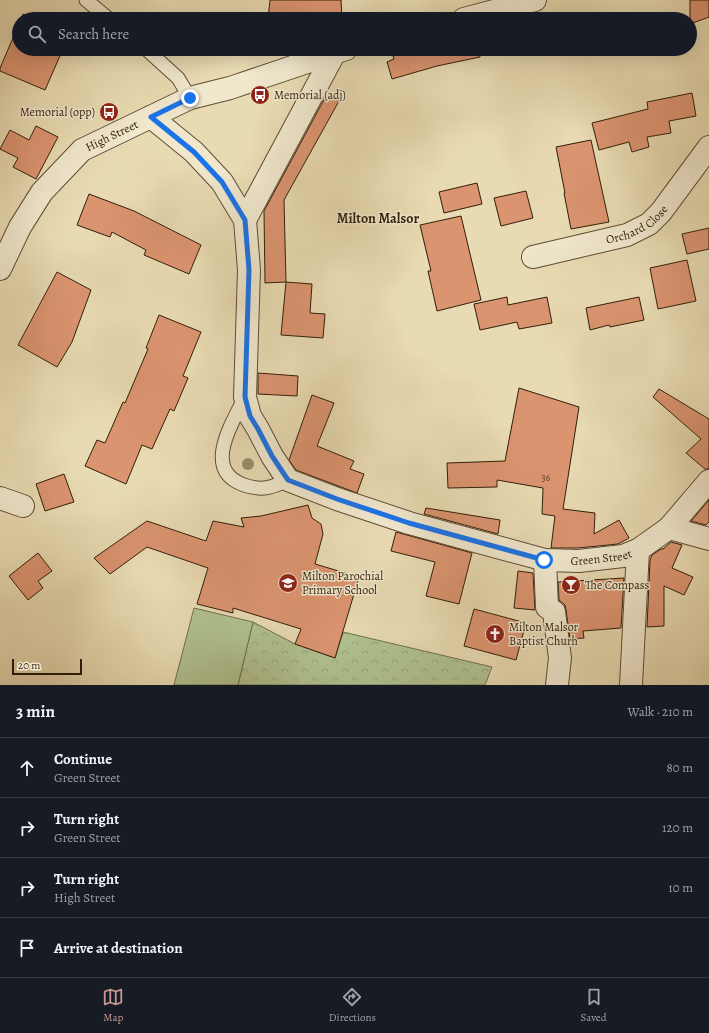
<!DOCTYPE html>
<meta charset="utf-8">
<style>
:root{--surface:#171b24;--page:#242831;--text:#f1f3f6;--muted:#9ea1a6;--line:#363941;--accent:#c59692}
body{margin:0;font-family:Alegreya,serif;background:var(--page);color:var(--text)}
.scale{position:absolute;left:12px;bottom:10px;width:70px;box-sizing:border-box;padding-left:4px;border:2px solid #311e0a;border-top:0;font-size:11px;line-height:14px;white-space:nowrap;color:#311e0a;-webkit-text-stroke:3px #f0e7cd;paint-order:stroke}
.stop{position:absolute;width:12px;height:12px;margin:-9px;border:3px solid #1a73e8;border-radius:50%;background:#fff}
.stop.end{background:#1a73e8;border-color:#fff;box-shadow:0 1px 4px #0008}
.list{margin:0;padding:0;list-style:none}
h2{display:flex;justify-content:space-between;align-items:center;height:52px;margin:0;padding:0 16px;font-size:17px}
h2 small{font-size:13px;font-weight:400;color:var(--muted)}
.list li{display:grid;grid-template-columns:26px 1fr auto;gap:12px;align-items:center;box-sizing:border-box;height:60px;padding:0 16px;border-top:1px solid var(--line)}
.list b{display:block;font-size:15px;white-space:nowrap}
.list p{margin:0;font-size:13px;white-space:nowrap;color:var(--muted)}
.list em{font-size:13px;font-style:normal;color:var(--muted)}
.icon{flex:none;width:22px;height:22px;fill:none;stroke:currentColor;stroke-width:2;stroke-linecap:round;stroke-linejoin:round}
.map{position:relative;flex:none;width:709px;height:685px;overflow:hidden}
.search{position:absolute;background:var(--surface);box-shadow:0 4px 16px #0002;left:12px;right:12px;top:12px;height:44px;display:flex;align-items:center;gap:10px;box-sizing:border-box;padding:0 14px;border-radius:22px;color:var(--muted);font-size:15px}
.sheet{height:292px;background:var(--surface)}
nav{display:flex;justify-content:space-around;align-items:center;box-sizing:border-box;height:56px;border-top:1px solid var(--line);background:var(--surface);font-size:11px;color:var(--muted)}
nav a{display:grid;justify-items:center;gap:2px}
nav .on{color:var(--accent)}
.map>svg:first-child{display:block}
</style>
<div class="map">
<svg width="709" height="685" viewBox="0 0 709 685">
<defs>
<pattern id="park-crowns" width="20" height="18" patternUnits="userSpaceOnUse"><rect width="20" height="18" fill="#b0c190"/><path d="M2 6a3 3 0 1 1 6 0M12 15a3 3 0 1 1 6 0" fill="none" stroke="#98a57b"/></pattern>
</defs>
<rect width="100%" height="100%" fill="#e8dab2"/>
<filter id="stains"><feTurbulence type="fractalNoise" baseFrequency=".005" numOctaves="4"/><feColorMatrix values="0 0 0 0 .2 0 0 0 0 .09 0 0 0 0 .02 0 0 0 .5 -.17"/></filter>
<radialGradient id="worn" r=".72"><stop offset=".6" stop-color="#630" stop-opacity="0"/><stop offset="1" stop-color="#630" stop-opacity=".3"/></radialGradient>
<!-- park -->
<path fill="url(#park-crowns)" stroke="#70704d" d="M253,622L295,644L335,658L343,632L492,667L485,685H238Z"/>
<!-- pitch -->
<path fill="#b0c190" stroke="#70704d" d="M194,608L253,622L238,685H174Z"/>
<!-- building -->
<path fill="#db9470" stroke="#311e0a" d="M270,0H341L342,19H268Z
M690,0H709V17L690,24Z
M23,14L35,19H21Z
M19,24V49H63L45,90L0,71V68Z
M423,49H479L480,57L437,66L392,79L387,62L394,59L393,56Z
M692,93L696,116L669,121L671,133L647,137L649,147L632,152L629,142L599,150L592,123L648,109L647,102Z
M327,94L339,101L284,200L286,282L265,283L264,211Z
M36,126L58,137L36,179L13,167L18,158L0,149L10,130L29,140Z
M591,140L609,222L571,229L564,193H565L556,147Z
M477,183L482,204L444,213L439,192Z
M526,191L533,218L501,226L494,198Z
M89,194L134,211L201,245L189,274L144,255L146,250L112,232L110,237L77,225Z
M461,216L481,300L437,311L428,271H431L420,225Z
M709,228V249L687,254L682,234Z
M687,260L696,301L658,309L650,268Z
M57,272L91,290L72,342L57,367L18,345Z
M286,282L312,284L310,313L325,314L323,338L281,335Z
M507,297L508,305L547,297L552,323L519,329L517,322L480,330L474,304Z
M639,297L644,320L610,327L609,325L590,330L586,308Z
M159,315L201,332L183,376L188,378L174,411L170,409L152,449L142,445L126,484L85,466L97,440L105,443L123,402L125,403L148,349L146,348Z
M258,373L298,376L297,396L258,394Z
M519,388L579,407L563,509L595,513L594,534L619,520L629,538L618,544L578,548H551L555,516L542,514L543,488L497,480V487L448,488L447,463L505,461Z
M659,389L709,419V469H705L686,453L701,439L653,397Z
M312,395L334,403L317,446L354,461L350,469L364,474L357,493L296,470L289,460Z
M64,474L74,502L45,511L36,484Z
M709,500V522L706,525L691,521Z
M308,505L312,518L321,524L323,534L315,564L359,577L335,658L295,644L301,629L233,608V613L197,604L208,568L147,547L110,574L94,558L147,521L206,541L213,521L244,527L241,518L261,516Z
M426,508L500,520L498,534L424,514Z
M396,532L472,553L459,604L426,596L435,562L391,551Z
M671,542L682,545L672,568L693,577L684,595L664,586V626L647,627L650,560L652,555L661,549H663Z
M38,553L52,571L38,581L43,588L28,600L9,576Z
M518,571L533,573L535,610L514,608Z
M624,578L621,628L583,631L584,638L570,639L566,610L565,605L559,600L558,582Z
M474,609L526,623L516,660L464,646Z"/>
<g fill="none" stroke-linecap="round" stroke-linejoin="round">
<defs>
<path id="service" d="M86,0L109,19
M146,49L178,78L190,98
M245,397C233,422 201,470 244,485C262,491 271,488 288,480"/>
<g id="minor">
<path d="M464,19L535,0"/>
<path id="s1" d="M151,117L194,152L222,182L245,220L249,270L245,397L250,416L258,429L272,456L288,480L337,499L409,523L545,560L579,561L623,556L638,550L669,528L709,481"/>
<path d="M245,220L335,52"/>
<path id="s2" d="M533,257L627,235L649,224L661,212L709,147"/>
<path id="s3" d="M0,269L20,227L42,192L82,150L190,98L230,88L346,49"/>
<path d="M0,498L23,506"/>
<path d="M545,560L547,607L554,612L560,658L557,685"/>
<path d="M631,685L638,550"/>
</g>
<path id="tertiary" d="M669,528L709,539"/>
</defs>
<!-- service casing -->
<use href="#service" stroke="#5f4d34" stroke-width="15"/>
<!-- minor casing -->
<use href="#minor" stroke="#5f4d34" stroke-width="24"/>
<!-- tertiary casing -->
<use href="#tertiary" stroke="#5f4d34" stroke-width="24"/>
<!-- service -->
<use href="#service" stroke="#f0e7cd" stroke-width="13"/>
<!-- minor -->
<use href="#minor" stroke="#f0e7cd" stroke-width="22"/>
<!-- tertiary -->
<use href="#tertiary" stroke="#f0e7cd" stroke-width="22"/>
</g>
<!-- trees -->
<circle fill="#988e6c" cx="248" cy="464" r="6"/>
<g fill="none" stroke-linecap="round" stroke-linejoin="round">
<!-- route -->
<path stroke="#1a73e8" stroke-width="5" d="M190,98L151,117L194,152L222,182L245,220L249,270L245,397L250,416L258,429L272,456L288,480L337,499L409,523L544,560"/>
</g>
<!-- icons -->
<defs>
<symbol id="bus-disc" viewBox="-11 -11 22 22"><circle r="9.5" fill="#8f2418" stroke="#f0e7cd"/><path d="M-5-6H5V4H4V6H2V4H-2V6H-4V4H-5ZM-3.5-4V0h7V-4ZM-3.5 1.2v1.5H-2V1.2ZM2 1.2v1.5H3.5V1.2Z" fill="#fff"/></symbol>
<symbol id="school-disc" viewBox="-11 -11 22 22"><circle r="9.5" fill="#8f2418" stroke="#f0e7cd"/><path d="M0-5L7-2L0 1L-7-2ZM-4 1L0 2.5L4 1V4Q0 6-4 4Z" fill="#fff"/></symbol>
<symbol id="bar-disc" viewBox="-11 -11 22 22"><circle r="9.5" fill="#8f2418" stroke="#f0e7cd"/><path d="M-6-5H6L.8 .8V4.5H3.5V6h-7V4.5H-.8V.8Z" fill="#fff"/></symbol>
<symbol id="church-disc" viewBox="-11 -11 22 22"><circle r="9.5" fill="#8f2418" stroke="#f0e7cd"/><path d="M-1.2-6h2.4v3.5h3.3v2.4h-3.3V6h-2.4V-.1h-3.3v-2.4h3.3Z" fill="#fff"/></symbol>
</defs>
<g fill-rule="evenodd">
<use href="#bus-disc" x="249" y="84" width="22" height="22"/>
<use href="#bus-disc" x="98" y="101" width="22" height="22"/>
<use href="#school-disc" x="277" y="572" width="22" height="22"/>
<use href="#bar-disc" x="560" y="574" width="22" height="22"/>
<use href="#church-disc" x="484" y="623" width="22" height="22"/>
</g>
<g text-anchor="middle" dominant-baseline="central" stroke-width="3" stroke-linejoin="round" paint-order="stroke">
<!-- number labels -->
<g font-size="10" fill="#5c3c24">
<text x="546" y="477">36</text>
</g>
<!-- poi labels -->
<g font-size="12" fill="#311e0a" stroke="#f0e7cd" text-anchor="start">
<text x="274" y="95">Memorial (adj)</text>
<text x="95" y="112" text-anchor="end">Memorial (opp)</text>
<text x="302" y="576">Milton Parochial<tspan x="302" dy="14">Primary School</tspan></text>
<text x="585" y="585">The Compass</text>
<text x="509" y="627">Milton Malsor<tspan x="509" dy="14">Baptist Churh</tspan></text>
</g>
<!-- street labels -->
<g font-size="12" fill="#311e0a" stroke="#f0e7cd">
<text stroke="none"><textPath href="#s3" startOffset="179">High Street</textPath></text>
<text stroke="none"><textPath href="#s2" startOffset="110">Orchard Close</textPath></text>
<text stroke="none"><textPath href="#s1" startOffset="738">Green Street</textPath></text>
</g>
<!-- quarter labels -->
<g font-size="14" font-weight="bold" fill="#311e0a" stroke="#f0e7cd">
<text x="378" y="218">Milton Malsor</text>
</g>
</g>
<rect width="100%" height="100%" filter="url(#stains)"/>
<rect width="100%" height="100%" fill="url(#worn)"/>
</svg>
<div class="scale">20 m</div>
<div class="stop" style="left:544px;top:560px"></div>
<div class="stop end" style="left:190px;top:98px"></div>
<div class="search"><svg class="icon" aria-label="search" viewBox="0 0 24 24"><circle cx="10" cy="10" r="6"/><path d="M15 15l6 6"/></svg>Search here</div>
</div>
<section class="sheet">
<h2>3 min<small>Walk · 210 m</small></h2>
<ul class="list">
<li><svg class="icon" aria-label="ahead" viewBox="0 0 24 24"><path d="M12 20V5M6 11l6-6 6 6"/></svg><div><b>Continue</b><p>Green Street</p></div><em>80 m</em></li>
<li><svg class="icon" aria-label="right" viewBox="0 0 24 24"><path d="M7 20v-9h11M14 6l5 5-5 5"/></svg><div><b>Turn right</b><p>Green Street</p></div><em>120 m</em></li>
<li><svg class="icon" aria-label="right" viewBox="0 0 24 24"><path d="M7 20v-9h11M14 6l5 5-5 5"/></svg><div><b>Turn right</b><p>High Street</p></div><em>10 m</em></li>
<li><svg class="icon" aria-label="arrive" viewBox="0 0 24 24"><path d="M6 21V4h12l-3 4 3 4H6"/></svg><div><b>Arrive at destination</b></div></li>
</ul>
</section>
<nav>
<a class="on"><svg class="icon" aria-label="map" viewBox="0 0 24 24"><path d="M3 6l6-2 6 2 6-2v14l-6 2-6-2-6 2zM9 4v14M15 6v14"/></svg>Map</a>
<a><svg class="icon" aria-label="directions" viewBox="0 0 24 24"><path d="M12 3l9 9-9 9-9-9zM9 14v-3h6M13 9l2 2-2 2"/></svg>Directions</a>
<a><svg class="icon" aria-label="saved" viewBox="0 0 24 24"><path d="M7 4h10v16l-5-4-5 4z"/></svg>Saved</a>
</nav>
